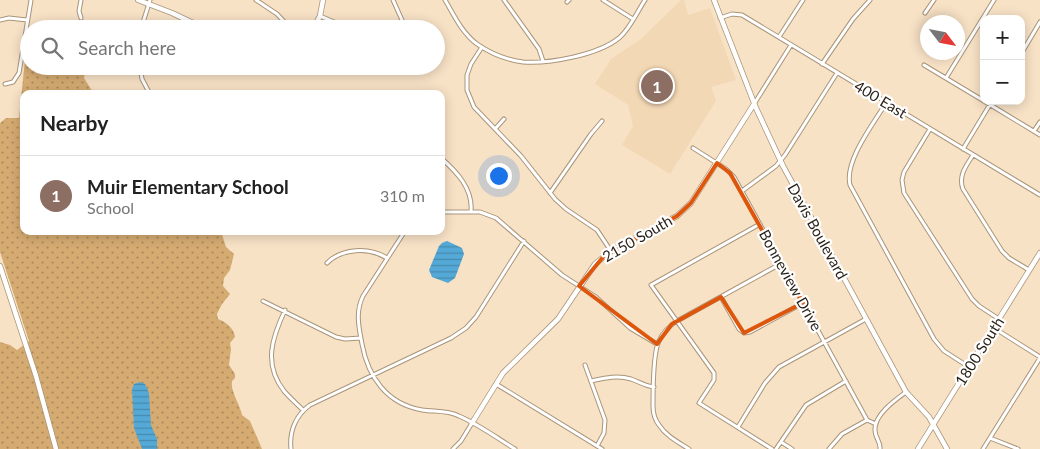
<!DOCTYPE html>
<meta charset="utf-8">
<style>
:root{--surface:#fff;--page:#f6f6f6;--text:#222;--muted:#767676;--line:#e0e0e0;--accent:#1a73e8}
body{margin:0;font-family:Lato,sans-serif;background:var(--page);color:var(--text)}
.controls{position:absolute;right:15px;top:15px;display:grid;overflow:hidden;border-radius:10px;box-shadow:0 2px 12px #0003}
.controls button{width:45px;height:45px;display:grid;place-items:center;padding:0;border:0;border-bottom:1px solid var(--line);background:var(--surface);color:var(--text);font:25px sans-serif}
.compass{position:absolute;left:920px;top:15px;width:45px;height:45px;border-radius:50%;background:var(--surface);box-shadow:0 2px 12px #0003;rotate:122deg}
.you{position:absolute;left:498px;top:175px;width:18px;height:18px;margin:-12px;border:4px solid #fff;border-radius:50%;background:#1a73e8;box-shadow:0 0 0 8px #1a73e833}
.badge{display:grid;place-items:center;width:32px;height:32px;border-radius:50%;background:var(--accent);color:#fff;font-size:16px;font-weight:700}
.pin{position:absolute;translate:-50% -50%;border:2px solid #fff;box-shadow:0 1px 5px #0006}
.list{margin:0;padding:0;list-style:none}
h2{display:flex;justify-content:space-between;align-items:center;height:65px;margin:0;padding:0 20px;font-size:21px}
h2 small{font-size:16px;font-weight:400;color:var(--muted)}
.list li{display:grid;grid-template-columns:32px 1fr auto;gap:15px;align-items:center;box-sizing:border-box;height:80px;padding:0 20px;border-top:1px solid var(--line)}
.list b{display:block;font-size:19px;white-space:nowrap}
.list p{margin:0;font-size:16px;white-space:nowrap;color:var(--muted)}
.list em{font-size:16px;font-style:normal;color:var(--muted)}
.icon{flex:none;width:28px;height:28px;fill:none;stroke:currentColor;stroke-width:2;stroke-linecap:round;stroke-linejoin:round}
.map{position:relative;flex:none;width:1040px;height:449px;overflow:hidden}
.search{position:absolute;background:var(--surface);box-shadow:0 2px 12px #0003;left:20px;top:20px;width:425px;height:55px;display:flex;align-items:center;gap:12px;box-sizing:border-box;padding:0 18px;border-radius:28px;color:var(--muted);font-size:19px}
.panel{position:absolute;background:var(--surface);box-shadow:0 2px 12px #0003;left:20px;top:90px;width:425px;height:145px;border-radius:10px}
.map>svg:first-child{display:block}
</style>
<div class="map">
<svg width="1040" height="449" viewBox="0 0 1040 449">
<defs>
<pattern id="green-dots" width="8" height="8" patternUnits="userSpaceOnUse" patternTransform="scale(1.25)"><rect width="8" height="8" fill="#d5ab72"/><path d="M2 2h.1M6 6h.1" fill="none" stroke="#ad8b5c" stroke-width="1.8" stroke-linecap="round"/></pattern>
<pattern id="water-rules" width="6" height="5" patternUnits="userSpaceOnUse" patternTransform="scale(1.25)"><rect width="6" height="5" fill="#54a9d7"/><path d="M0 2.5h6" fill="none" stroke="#4689ad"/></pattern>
</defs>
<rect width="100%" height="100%" fill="#f8e2c6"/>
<!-- built -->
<path fill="#f3d8b5" d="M681,0H684L688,15L710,8L736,80L711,87L716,101L670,174L622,145L633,126L628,105L595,84L611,59L641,39Z"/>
<!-- green -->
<path fill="url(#green-dots)" d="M28,31L29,66H86L84,78L94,94H24V231H221L226,247L234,254L230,270L224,278L223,286L230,294L222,304L217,314L218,319C226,322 234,328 235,337L230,343L231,349L229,365L235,374V378L232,381C230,391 240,404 242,415L250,421L262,449H0V342L10,345L17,350L29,341L0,252V123L6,118H19Z"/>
<!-- water -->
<path fill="url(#water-rules)" d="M447,241L462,248L464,254L455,278L448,283L432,277L429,270L439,246L442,243Z
M140,382L145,384L149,393L151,425L157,439V449H142L134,428L132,389L134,384Z"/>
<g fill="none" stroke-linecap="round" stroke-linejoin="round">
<defs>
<path id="street" d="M256,0L277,14L291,29
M393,0L406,29
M445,0C454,15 462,33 477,44C490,53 507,60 523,62C549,64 598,55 619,38C630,29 637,12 645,0
M504,0L539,49L543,61
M603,0L633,19
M567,2L569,0
M925,13L934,0
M320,16L334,22L341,29
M81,18L79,11L81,0
M720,18L732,14L742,15L1040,195
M0,20L9,18L27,20
M141,29L150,0
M779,37L803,0
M482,47L471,64L467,75V90L474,107L521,156L555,199L566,209L597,230L611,251
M1021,54L1040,22
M822,64L853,19L870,0
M924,65L984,101
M140,66L142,79L150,94
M946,78L994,0
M5,84L13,82L19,73L31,0
M984,101L1040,135
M886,103C874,123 844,161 850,185L934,339L944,351L969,367
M754,104L791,45
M495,129L504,119
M930,129L904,172L902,180L904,193L972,299L979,306L999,319
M1034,131L1040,122
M693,148L726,169L734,177L867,420L876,424
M963,149L992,101
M973,155C966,166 958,176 963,189L1002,251L1009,258L1029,270
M441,158C457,172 473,189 471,211
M742,191L776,166L785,155L837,73
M550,193L591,134L602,121
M441,212H480L496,218L562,275L596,297L630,328L657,344
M760,224L651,285L714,373V380L699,403L772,449
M405,231L363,296C355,312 359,328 362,344C368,377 387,404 422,410C434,412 447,410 459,416C478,424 497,438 515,449
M327,263C342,248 369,247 387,258
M721,297L739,329L744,333L750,332L803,303
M263,301L336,337L345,339L361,338
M285,310C272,338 263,364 284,391C290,398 297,404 303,410
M994,328L1040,357
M585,365L605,420L604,433L597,446
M591,381C605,378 617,375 631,379C640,382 645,386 654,387
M496,384L602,449
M738,427L765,383L779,367L866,319
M990,438L1018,449
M781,442L792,449
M291,449C289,431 296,415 310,405L451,338L466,328L476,317L524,241
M453,449L461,441L472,423
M689,449C678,442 666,436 659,425C655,420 653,413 653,406C653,392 653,352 659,341C663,332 669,326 677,321L782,263
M776,449L806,405L846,381
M829,449L842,434L867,420
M880,449C881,442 875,438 875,430C874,415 895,400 906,392
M983,449L1040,358"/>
<path id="secondary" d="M138,0L172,13L206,29
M714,0L756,108L783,166L906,392L929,417L947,449
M313,29L320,16L323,0
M0,266L36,376L56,449
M472,423L503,373L558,319L595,264L611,251L677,216L691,203L754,104
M918,449L1040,253"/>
</defs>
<!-- street casing -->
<use href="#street" stroke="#a9957a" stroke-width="5"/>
<!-- secondary casing -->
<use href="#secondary" stroke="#a9957a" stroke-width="6"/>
<!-- street -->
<use href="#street" stroke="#fff" stroke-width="3"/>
<!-- secondary -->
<use href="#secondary" stroke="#fff" stroke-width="4.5"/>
</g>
<!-- marked area -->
<path fill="none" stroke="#de560c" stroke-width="4" stroke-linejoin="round" d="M717,163L730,173L803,303L744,333L721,297L672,324L657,344L579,286L604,256L677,216L691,203Z"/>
<g text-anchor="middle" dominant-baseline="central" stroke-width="4.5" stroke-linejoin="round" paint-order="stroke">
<!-- street labels -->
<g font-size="15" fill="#271f15" stroke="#fff">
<text transform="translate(881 99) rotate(31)">400 East</text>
<text transform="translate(818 231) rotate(61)">Davis Boulevard</text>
<text transform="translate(637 238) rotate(-30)">2150 South</text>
<text transform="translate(791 280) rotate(61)">Bonneview Drive</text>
<text transform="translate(979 351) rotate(-58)">1800 South</text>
</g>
</g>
</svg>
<div class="controls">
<button>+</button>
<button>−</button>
</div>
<svg class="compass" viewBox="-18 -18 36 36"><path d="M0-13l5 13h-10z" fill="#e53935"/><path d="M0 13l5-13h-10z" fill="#767676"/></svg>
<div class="you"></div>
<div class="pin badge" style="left:657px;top:86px;background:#8d6e63">1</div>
<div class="search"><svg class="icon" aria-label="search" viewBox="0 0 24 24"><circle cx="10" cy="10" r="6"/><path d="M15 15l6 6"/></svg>Search here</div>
<section class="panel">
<h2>Nearby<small></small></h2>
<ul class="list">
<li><span class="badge" style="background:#8d6e63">1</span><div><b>Muir Elementary School</b><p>School</p></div><em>310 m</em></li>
</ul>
</section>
</div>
